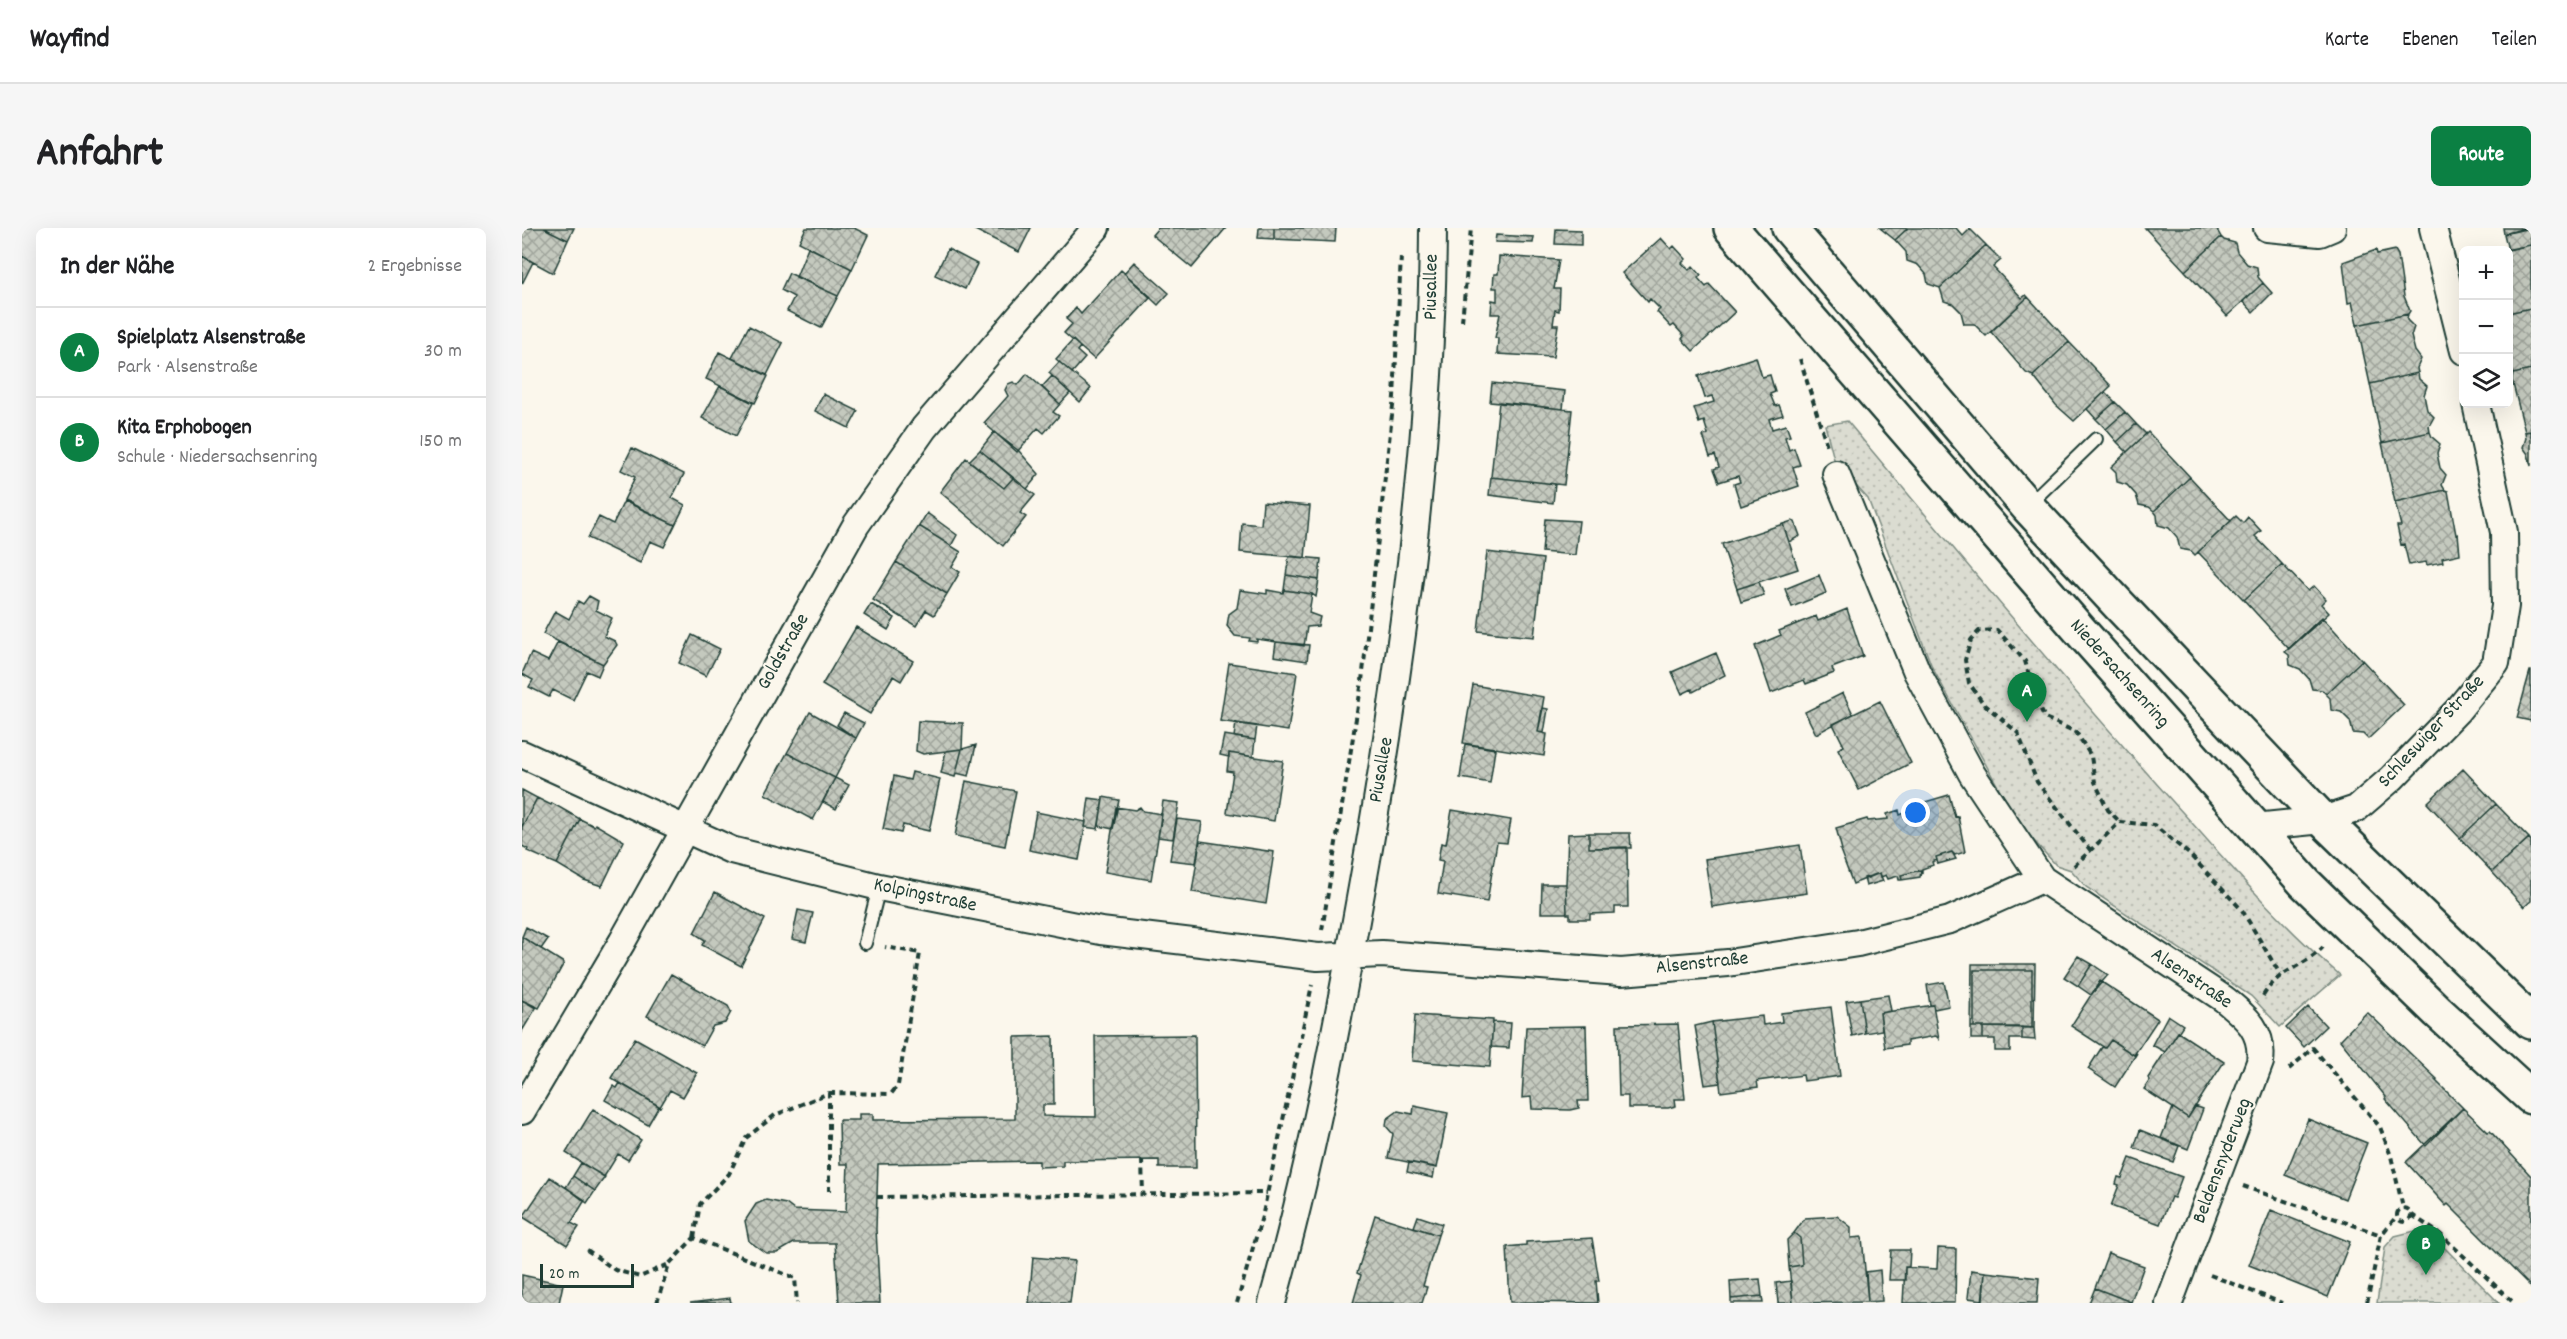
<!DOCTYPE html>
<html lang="de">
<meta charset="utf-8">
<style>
:root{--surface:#fff;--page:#f6f6f6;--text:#202124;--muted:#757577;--line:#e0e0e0;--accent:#0b8043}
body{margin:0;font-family:Dekko,sans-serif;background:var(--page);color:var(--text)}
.controls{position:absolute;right:18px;top:18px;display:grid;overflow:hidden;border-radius:9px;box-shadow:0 6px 24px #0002}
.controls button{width:54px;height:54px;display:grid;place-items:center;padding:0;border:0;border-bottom:2px solid var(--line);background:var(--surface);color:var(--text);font:30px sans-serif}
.scale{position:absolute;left:18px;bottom:15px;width:94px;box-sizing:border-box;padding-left:6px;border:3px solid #1f3d34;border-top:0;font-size:16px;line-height:21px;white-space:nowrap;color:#1f3d34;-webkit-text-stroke:4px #fbf7ec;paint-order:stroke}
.you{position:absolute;left:1394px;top:585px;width:21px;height:21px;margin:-15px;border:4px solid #fff;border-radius:50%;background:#1a73e8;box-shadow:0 0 0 9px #1a73e833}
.badge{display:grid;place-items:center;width:39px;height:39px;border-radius:50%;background:var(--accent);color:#fff;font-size:20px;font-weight:700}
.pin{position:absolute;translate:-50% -50px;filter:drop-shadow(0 2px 3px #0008)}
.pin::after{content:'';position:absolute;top:32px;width:21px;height:18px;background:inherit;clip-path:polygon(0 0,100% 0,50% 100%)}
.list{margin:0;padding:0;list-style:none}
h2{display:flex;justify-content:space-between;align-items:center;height:78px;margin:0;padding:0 24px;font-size:26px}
h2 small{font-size:20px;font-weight:400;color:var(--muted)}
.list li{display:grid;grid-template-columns:39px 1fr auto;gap:18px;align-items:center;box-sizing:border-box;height:90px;padding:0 24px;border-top:2px solid var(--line)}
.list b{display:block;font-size:22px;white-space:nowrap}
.list p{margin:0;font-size:20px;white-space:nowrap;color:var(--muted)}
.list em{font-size:20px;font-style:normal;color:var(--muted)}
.icon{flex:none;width:33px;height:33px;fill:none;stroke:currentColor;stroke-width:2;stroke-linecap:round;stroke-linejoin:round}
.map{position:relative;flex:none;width:2009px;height:1075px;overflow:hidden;border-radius:9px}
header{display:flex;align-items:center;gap:36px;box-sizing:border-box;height:84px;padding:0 30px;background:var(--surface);border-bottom:2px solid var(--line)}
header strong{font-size:28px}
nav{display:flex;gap:33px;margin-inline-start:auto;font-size:21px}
.intro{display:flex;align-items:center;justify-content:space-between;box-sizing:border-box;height:144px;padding:0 36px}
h1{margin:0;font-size:42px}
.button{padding:15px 27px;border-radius:9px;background:var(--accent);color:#fff;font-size:21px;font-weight:700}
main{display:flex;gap:36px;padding:0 36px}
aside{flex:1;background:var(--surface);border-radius:9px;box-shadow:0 6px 24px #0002}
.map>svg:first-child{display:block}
</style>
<header>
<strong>Wayfind</strong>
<nav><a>Karte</a><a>Ebenen</a><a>Teilen</a></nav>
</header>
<div class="intro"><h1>Anfahrt</h1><a class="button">Route</a></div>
<main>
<aside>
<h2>In der Nähe<small>2 Ergebnisse</small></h2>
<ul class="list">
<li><span class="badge">A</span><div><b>Spielplatz Alsenstraße</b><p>Park · Alsenstraße</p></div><em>30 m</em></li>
<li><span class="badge">B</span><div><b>Kita Erphobogen</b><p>Schule · Niedersachsenring</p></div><em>150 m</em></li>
</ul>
</aside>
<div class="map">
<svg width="2009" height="1075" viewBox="0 0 2009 1075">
<defs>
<pattern id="green-dots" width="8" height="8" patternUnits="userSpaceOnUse" patternTransform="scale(1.5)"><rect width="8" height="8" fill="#dbdcd1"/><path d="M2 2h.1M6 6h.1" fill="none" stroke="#bcbeb4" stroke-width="1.8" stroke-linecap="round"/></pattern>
<pattern id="building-cross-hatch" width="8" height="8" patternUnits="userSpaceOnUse" patternTransform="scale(1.5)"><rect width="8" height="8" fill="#c4c9be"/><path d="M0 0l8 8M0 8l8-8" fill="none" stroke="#9fa49b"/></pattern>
</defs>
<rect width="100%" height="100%" fill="#fbf7ec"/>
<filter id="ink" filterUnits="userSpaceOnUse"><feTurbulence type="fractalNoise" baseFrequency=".0167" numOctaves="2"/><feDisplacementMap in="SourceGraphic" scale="12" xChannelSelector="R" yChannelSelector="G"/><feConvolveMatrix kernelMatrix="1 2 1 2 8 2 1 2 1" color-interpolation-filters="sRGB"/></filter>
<g filter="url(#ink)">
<!-- green -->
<path fill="url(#green-dots)" stroke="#7d8c82" stroke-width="1.5" d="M1325,193C1432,321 1539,450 1651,574C1705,633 1757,696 1818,747L1758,799L1729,768L1564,659L1549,642L1534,637L1502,602L1479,564L1410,439L1346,271L1313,235L1303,197Z
M1897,1002L1910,1007L1977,1075H1855L1863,1019L1873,1008Z"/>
<!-- building -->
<path fill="url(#building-cross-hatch)" stroke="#1f3d34" stroke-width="1.5" d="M0,0H22L46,12L31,45L0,28Z
M22,0H52L46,12Z
M284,0H332L346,7L330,41L277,14Z
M449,0H509L497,24Z
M636,0H704L670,40L630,7Z
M737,0H752V11L736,10Z
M752,0H814L813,14L752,11Z
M1358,0H1386L1373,12Z
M1386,0H1434L1441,8L1448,1L1464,17L1418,60L1406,56L1404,46L1396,37L1385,33L1384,24L1373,12Z
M1623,0H1694L1699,9L1663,43Z
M1981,0H2003L1982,6Z
M2008,0L2009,17L1986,22L1982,6Z
M1034,1L1059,2V17L1033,16Z
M974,7L1012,9L1011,15L973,14Z
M1699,9L1702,12L1713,15L1715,24L1725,36L1735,39L1736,49L1741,55L1705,88L1663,43Z
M1139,10L1149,21L1152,18L1164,31L1160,35L1167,42L1171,38L1179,47L1176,50L1184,59L1187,56L1213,84L1171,123L1160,111L1162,108L1152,97L1149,99L1135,84L1138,81L1128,71L1126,74L1100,45Z
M1464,17L1479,32L1471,39L1500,70L1504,67L1506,69L1464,108L1452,96H1442L1439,84L1431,76L1422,73L1418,60Z
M2009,17V80L1986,85V22H1983Z
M286,19L330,41L316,68L274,49Z
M426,21L455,36L443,61L413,47Z
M1854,22L1855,26L1873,22L1876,27L1882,68L1888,83L1886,86L1835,97L1830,74L1826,75L1821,34Z
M0,28L11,34L0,56Z
M977,28L1037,32L1032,61H1038L1037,83L1033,82L1031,97H1036L1031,129L975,126L976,110H973L978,86H969L970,72L975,73V60H971L972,46H976Z
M612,34L647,65L636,77L602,45Z
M599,42L629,69L572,131L542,105L550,96L544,91L554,80L559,86Z
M267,45L316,68L299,100L265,83L272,69L259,62Z
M1741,55L1750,65L1731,84L1721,73Z
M1506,69L1547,114L1511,148L1504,145L1469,104Z
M2009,80V142L1991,146L1986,138V85Z
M1886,86L1885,92L1892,99L1889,108L1893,123L1899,131L1895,140L1896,145L1848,156L1835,97Z
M227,98L261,115L245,147L210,130Z
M551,112L558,119L555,123L563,130L550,145L534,131Z
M1547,114L1589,158L1552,193L1534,177L1511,148Z
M197,124L246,148L233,175L184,151Z
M1234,129L1240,149L1248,147L1253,164L1248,166L1253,178L1257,177L1261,187L1247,191L1250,201L1264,197L1268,208L1263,209L1267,222L1272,220L1278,237L1271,239L1277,258L1219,278L1212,256L1218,254L1216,248L1197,254L1192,241L1197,239L1193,227L1188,229L1181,208L1186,206L1182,193L1177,195L1172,180L1192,174L1190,168L1183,170L1176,148Z
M537,134L569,160L558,174L527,145Z
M2009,142V203L2003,204L1990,152L1991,146Z
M1896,145L1897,151L1905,158L1902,167L1905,182L1912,189L1907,198L1908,204L1860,215L1848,156Z
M505,146L538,176L531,184L537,188L522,205L516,200L495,224L462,195L486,168L483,162L486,156L491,154L496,157Z
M530,148L548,165L538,176L520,159Z
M970,155L1043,163L1041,181L968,174Z
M198,158L231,175L214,208L180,190Z
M1583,164L1593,174L1574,191L1565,181Z
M301,166L336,183L327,200L293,183Z
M977,174L1050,182L1042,257L969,249Z
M1593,174L1603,184L1584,201L1574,191Z
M1603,184L1614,196L1595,214L1584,201Z
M1614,196L1624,206L1605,224L1595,214Z
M2009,203V238L2006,226L2001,219L2004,210L2003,204Z
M472,204L497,223L517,246L505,261L458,222Z
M1626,204L1668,249L1632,283L1627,279L1617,277L1614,267L1605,257L1595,254L1594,244L1589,239Z
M1908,204L1910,209L1918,216L1915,225L1918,240L1924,247L1920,257L1923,262L1873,274L1860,215Z
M110,220L162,246L150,270L163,277L153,297L102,272L113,249L99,242Z
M458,222L491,250L482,260L447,233Z
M444,230L482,260L491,250L513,267L498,285L504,289L481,318L418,264Z
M969,249L1033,256L1031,275L967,267Z
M1668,249L1709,293L1673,327L1669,323L1658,321L1655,309L1647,300L1636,297L1635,287L1632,283Z
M1923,262L1926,263L1934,307L1936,306L1938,326L1920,330L1921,334L1905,337L1904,334L1887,337L1882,316L1879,317L1875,298H1879L1873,274Z
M102,273L153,297L142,319L128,313L118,335L66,310L77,289L91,296Z
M741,274L788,278L783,330L718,324L720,295L739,297Z
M405,285L435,307L429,318L397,298Z
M1714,288L1721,295L1726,289L1739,303L1733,308L1760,336L1722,372L1676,324Z
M1023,291L1057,293L1053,327L1020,324Z
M1270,293L1273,294L1278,308L1267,314L1261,296Z
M1261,296L1276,341L1215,361L1200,316Z
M397,298L439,324L430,339L438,344L425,366L374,334Z
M965,324L1021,331L1012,409L956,403Z
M767,328L799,331L797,352L764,347Z
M374,334L425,366L412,387L404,382L394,398L351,372Z
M1760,336L1786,363L1792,358L1804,371L1799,376L1807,385L1767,421L1722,372Z
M764,347L797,352L794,369L790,366L762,362Z
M1297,347L1304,365L1270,379L1263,361Z
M1237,354L1242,367L1219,374L1215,361Z
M718,362L745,366V362L761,365L762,362L790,366L787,385L798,389L796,398L785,399L782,418L735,411V414L727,413L728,410L713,408L705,398L707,386L715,380Z
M67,368L76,373L74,382L90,390L82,408L93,413L95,417L81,436L21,406L33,383L47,391L56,373L61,376Z
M349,376L373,390L366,402L342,387Z
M1325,381L1341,428L1310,440L1312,445L1284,456L1282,452L1249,465L1233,418L1259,407L1257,403L1294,388L1296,393Z
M1800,389L1840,432L1804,466L1800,462L1790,461L1787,451L1778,441L1768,437L1767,427L1763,424Z
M334,399L391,433L379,453L371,448L348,486L300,457Z
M170,407L198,421L184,448L157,435Z
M36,414L81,436L76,448L65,443L51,472L31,462L27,469L7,459L11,452L0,446L9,425L26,433Z
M754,414L787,417L785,433L752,428Z
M1194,425L1203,447L1171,464L1170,461L1160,466L1150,444Z
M1840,432L1882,477L1846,511L1841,506L1831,505L1828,493L1819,484L1809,482L1808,470L1804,466Z
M707,435L775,445L766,503L698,493Z
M2008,443H2009V493L1995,490Z
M951,457L1022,469L1016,504L1025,506L1022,528L941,515Z
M1321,465L1331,486L1294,506L1283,484Z
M1358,473L1389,535L1337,562L1316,521L1322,518L1311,496Z
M1021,480L1026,481L1022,505L1016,504Z
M288,484L334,510L313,550L265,525Z
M322,485L342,495L334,510L315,497Z
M396,493L441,495L440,521L401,526L394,523Z
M714,495L735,498L733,512L712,509Z
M702,507L733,512L731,529L707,525V529L698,527Z
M943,516L973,521L968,555L938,550Z
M454,517L447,548L434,545L440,521Z
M440,521L433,549L419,545L424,523Z
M265,525L313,550L291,592L243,566Z
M707,525L761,533L752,593L705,585L711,544L705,543Z
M1941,541L1974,576L1938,610L1905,575Z
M390,544L418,551L407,603L381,597L379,605L361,601L372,548L388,552Z
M313,550L327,557L314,581L301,574Z
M444,553L494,563L483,618L433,608Z
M0,562L15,570L0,599Z
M1427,567L1433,589L1436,588L1443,624L1433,627L1430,624L1414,629L1415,632L1410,634L1411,637L1400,641V646L1399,642L1379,647L1380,652H1377L1376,648L1366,651L1364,647L1359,649L1358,645L1331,656L1318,622H1320L1314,600L1345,591L1346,593L1366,591L1365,586L1377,582L1378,587L1396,579V576Z
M581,569L597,572L591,601L577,598Z
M15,570L29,577L30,575L58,591L35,636L5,623L6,621L0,618V599Z
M567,570L581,572L576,601L563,599Z
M641,573L657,575L651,611L636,609Z
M1974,576L2007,610L1970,644L1938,610Z
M594,579L613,582L618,579L621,583L640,586L629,652L583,644Z
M930,582L989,592L985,615L975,614L965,674L916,666L921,633L916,632L919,615L924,616Z
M514,584L564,594L557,632L507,622Z
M58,591L72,598L73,596L102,613L80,658L62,652L35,636Z
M655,591L680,594L674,635L648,632Z
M1067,605V620L1105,619L1106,679H1093V685L1068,686V691H1048V686H1045L1044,656L1046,606Z
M1067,605H1108L1109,620H1067Z
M2007,610L2009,613V673L2002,679L1970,644Z
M678,613L752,624L744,676L670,664Z
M1278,617L1285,665L1190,679L1183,631Z
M1430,624L1434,631L1416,636L1414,629Z
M1399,642L1398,649L1380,652L1379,647Z
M1358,645L1361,653L1344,658L1342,650Z
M1020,656H1044L1045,685H1019Z
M193,664L243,691L219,738L180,717L183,712L172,705Z
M276,682L291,685L284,714L270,711Z
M4,699L26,711L19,721L0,709Z
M0,709L42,735L17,780L0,772Z
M1556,728L1570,736L1556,758L1542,749Z
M1450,736H1513L1512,800H1510V742H1452V799H1449Z
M1570,736L1586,747L1569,767L1556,758Z
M1452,742H1510V800L1452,799Z
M149,746L206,778L209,784L203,795L191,798L180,818L125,788Z
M1578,753L1636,791L1612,827L1589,812L1583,820L1549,798Z
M1422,754L1427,778L1412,781L1411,777H1408L1405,757Z
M1366,767L1369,783L1358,785L1360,802L1343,805L1338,771Z
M1338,771L1343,805L1330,808L1324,773Z
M0,772L14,780L0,803Z
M1411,777L1417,811L1414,808L1385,813V817L1363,820L1358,785Z
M1309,779L1318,848L1282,853L1281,847L1235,853L1236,859L1199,864L1190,794L1240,788L1241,797L1260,794L1259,785Z
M1786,779L1804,798L1782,819L1764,800Z
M1845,784L1915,851L1913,852L1941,880L1904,918L1863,871L1864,869L1818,812Z
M893,787L971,792L968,839L890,833Z
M1646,787L1661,797L1643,824L1630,817Z
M971,794L989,795L987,820L969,819Z
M1190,794L1198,855L1183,857L1173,798Z
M1156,796L1163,871H1153L1154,878L1146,880H1106V868H1097L1095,797Z
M1064,798L1066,873H1056L1057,880L1048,882L1010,881L1009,869L1000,870L1004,799Z
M1449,799H1461V811H1449Z
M1461,799H1500V811H1488V823H1473V811H1461Z
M1500,799L1512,800L1513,812L1500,811Z
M1656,804L1702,834L1666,890L1622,861L1628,852L1626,850Z
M673,807L674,940H637V932L541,933V938L517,939V933L356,936L354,1001L358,1075H317L313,1015H272L255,1025H244L227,1013L223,993L234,976L244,972L264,976L272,982L324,984L326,936H318L317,892H337V886H351V892L493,891V809L531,808L532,877H521V888L574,889L573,808Z
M113,810L175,845L161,869L148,862L138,879L89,850Z
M1589,812L1612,827L1615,825L1593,859L1566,841L1580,819L1583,820Z
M98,855L137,878L126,897L83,872L91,858L95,860Z
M892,878L926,885L915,940L866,930L871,906L864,898L865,891L876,883L891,886Z
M1673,878L1681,881L1666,921L1639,910L1651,880L1666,890Z
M1941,880L1966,904L1968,903L2009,948V1059L1926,976L1924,978L1884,934Z
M71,881L119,912L106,932L96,926L82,949L44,925Z
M1786,891L1845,915L1823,971L1763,947Z
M1618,902L1657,918L1651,934L1612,920Z
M1608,930L1660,949L1652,970L1649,969L1638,996L1589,978L1597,957L1594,956L1596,949L1600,950Z
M887,934L913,939L911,950L885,944Z
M59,935L83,949L73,963L51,948Z
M51,948L73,963L65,975L44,959Z
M28,949L63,972L49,995L57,999L45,1017L1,989Z
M1749,982L1828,1014L1806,1069L1727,1037Z
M853,987L916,1007L901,1058L905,1059L900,1075H831L839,1047L835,1045Z
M896,988L920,996L916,1007L892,999Z
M1315,988L1329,999V1010L1340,1009L1346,1074L1271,1075L1267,1039L1280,1037L1278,1010L1272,1005L1283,990Z
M1272,1005L1278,1010L1280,1037L1267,1039L1265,1012Z
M1070,1010L1077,1053H1074L1076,1075L988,1074L985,1019L1004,1017V1014Z
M1416,1020L1434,1021L1433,1075H1381L1383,1039L1415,1041Z
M1369,1022H1388L1387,1039H1383V1052H1367Z
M1586,1025L1622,1038L1609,1074L1573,1060Z
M511,1029L553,1033L548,1075H507Z
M1358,1042L1360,1073L1346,1074L1344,1044Z
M1449,1042L1463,1044L1461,1072L1446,1070Z
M1463,1044L1517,1050L1515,1075H1460Z
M0,1047L41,1056L37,1075H0Z
M1238,1051L1240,1068L1209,1071L1208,1053Z
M1269,1053L1271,1075H1256L1254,1055Z
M1573,1060L1609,1074L1608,1075H1567Z
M1240,1068L1241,1075H1209V1071Z
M208,1070L209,1075H168Z"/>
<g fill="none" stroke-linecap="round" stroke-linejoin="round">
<defs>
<path id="lane" d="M1506,277L1574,211
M343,715L357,659"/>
<path id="street" d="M1745,0L1798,5L1810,0
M1911,0L1942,123
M1314,246L1395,444L1450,546L1520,651L1702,771C1724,789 1742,803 1738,834L1647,1075
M0,526L209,622L357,659L579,703L796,729L860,726L1099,744L1206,735L1336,715L1428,692L1520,651
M1733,599L1801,592L1834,581L1870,550L1935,483L1974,435L1983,378L1982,304L1954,176
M0,883L100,714L334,297L402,200L574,0
M750,1075C792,926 820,773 847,620C882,416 910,207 911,0"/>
<path id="secondary" d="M1209,0L1562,407L1783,655L1916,784L2009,869
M1267,0L1505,278L1597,377L1801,592L2009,794"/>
</defs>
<!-- lane casing -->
<use href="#lane" stroke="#1f3d34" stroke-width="16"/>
<!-- street casing -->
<use href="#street" stroke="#1f3d34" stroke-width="30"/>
<!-- secondary casing -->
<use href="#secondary" stroke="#1f3d34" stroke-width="38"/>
<!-- path -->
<path stroke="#1f3d34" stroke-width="4" stroke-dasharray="6 4.5" stroke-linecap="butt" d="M940,93L949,0
M1278,131L1306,221
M1569,623L1515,554L1496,505L1461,475L1447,455L1443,432L1449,412L1457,403L1475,402L1503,433L1514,472L1523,490L1554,504L1569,528L1573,554L1586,582L1598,594
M1552,638L1598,594L1632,597L1667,626L1720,682L1758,746
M800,702L840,453L872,169L879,28
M1741,768C1758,739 1781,741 1801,719
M1767,841L1791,820L1858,899L1869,928L1881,980
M307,865L369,866L376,857L398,725L363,719
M620,932L621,967
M1721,958L1859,1007
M355,969L745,965
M1875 987a7 7 0 1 1 14 0a7 7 0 1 1-14 0Z
M1890,987L1918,1006L1992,1075
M172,1010L178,976L207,946L224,910L253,887L307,865V963
M65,1022L93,1042L118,1049L147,1036
M1688,1047L1760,1075
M135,1075L147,1036L172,1010L273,1050L275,1075
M715,1075L741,985L790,757
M1845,1075L1859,1007L1874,989"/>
<!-- lane -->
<use href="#lane" stroke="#fbf7ec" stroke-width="12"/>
<!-- street -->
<use href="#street" stroke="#fbf7ec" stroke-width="26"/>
<!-- secondary -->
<use href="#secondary" stroke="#fbf7ec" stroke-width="33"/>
</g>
</g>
<g text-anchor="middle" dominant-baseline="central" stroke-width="4.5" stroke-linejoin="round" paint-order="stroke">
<!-- street labels -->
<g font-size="20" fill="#1f3d34" stroke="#fbf7ec">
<text transform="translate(910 59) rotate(-89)">Piusallee</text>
<text transform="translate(262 424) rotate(-60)">Goldstraße</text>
<text transform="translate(1597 446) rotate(48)">Niedersachsenring</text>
<text transform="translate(1910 504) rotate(-47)">Schleswiger Straße</text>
<text transform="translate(860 542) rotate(-80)">Piusallee</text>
<text transform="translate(403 668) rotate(12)">Kolpingstraße</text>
<text transform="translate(1180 736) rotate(-6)">Alsenstraße</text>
<text transform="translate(1669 751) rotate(34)">Alsenstraße</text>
<text transform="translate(1701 933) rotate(-69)">Beldensnyderweg</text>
</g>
</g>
</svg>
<div class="controls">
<button>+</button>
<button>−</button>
<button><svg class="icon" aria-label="layers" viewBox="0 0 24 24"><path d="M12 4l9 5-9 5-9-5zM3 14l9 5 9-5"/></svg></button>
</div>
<div class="scale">20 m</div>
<div class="you"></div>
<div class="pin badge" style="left:1505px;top:494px">A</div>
<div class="pin badge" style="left:1904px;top:1047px">B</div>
</div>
</main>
